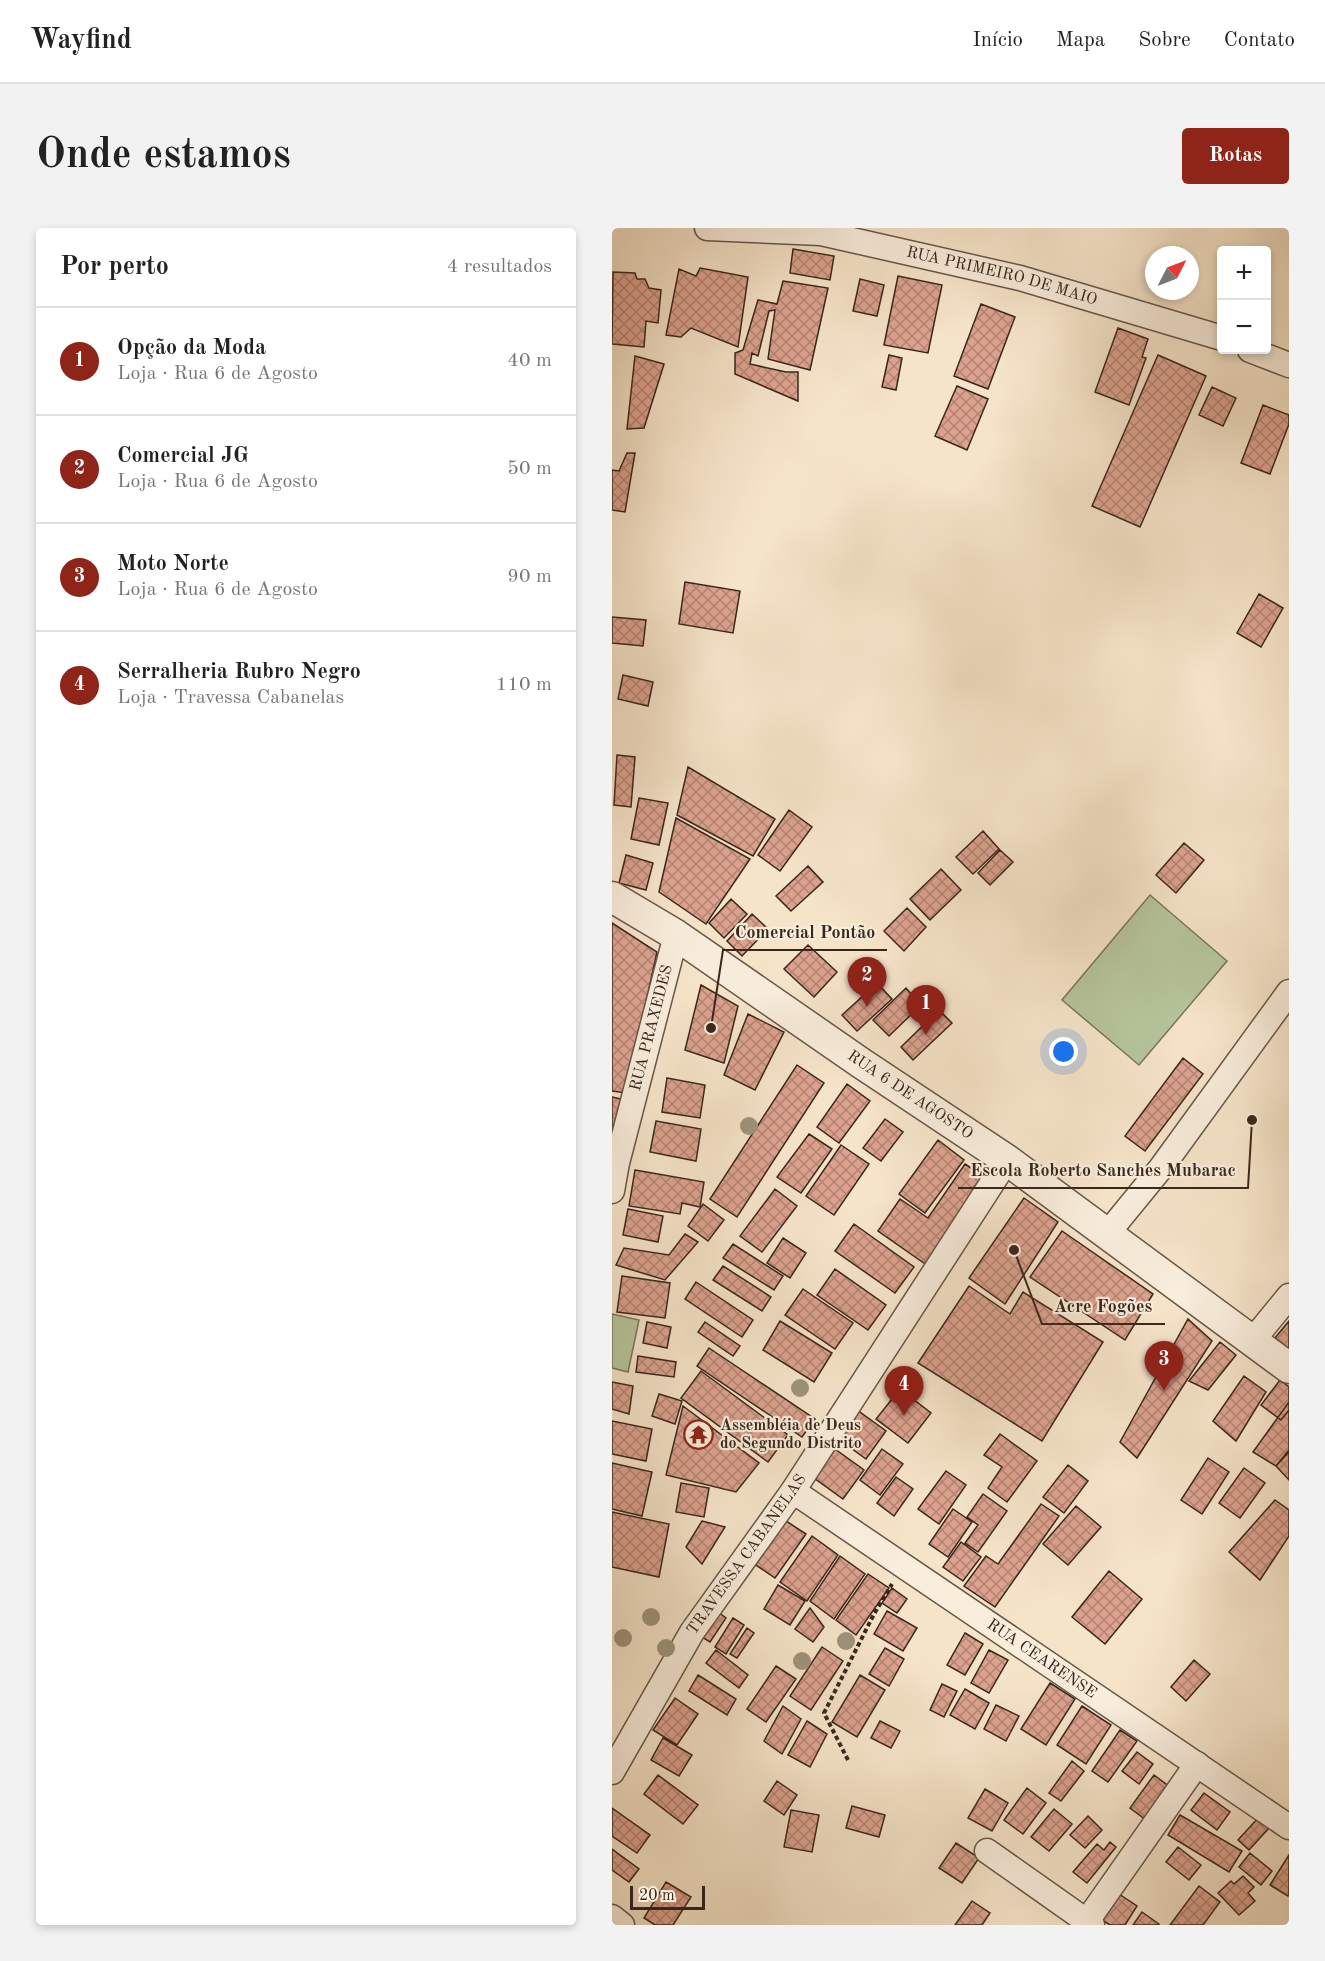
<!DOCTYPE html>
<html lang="pt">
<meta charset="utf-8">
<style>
:root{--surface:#fff;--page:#f2f2f2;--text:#222;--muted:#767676;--line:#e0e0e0;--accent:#8f2418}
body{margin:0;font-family:"Old Standard TT",serif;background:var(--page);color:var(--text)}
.controls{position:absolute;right:18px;top:18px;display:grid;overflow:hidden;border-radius:6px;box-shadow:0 3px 9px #0003}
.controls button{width:54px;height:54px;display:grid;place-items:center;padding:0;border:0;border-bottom:2px solid var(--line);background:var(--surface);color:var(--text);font:30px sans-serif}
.compass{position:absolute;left:533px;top:18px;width:54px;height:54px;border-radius:50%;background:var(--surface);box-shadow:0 3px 9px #0003;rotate:48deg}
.scale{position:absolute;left:18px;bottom:15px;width:75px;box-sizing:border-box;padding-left:6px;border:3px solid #39271c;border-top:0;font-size:16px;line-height:21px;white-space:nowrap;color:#39271c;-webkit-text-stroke:4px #f9eddc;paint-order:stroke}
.you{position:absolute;left:452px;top:824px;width:21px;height:21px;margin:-15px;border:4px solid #fff;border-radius:50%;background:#1a73e8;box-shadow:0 0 0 9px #1a73e833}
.badge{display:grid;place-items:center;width:39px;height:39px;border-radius:50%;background:var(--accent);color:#fff;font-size:20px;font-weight:700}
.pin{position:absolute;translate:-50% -50px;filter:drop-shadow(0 2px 3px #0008)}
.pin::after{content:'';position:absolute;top:32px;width:21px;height:18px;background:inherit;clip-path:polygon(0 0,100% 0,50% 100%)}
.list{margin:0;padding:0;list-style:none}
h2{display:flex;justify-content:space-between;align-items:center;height:78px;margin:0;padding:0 24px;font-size:26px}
h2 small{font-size:20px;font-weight:400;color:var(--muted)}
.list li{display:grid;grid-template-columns:39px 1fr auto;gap:18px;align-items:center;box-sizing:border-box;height:108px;padding:0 24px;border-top:2px solid var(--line)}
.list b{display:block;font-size:22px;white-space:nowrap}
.list p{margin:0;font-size:20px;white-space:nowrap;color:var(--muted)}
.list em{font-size:20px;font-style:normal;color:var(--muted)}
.map{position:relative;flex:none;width:677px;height:1697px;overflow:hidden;border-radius:6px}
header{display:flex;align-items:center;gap:36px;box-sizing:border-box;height:84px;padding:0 30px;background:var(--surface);border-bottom:2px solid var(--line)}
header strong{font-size:28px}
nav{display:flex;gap:33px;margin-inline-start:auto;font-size:21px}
.intro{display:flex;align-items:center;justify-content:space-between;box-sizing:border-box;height:144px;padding:0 36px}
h1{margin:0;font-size:42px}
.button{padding:15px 27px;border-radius:6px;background:var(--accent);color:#fff;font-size:21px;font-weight:700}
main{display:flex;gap:36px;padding:0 36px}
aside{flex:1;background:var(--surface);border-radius:6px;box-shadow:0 3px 9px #0003}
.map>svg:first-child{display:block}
</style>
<header>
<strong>Wayfind</strong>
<nav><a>Início</a><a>Mapa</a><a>Sobre</a><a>Contato</a></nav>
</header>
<div class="intro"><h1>Onde estamos</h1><a class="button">Rotas</a></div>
<main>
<aside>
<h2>Por perto<small>4 resultados</small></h2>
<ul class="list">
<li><span class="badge">1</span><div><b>Opção da Moda</b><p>Loja · Rua 6 de Agosto</p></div><em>40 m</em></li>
<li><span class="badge">2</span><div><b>Comercial JG</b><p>Loja · Rua 6 de Agosto</p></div><em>50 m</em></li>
<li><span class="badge">3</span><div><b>Moto Norte</b><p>Loja · Rua 6 de Agosto</p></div><em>90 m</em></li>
<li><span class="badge">4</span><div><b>Serralheria Rubro Negro</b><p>Loja · Travessa Cabanelas</p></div><em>110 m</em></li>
</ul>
</aside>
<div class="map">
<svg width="677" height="1697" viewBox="0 0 677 1697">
<defs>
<pattern id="building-cross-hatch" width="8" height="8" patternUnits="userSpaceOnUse" patternTransform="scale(1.5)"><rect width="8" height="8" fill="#dca28e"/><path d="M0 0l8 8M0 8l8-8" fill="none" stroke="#b38473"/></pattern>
</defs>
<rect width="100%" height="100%" fill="#f6e4c9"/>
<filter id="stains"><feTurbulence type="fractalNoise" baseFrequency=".00333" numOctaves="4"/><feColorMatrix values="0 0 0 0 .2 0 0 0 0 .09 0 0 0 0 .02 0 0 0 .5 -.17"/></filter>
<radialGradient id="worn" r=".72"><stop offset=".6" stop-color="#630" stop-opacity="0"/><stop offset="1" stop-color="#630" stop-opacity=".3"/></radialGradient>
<!-- garden -->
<path fill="#b6c59b" stroke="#78765c" stroke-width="1.5" d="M538,667L615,733L527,837L450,772Z
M0,1086L27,1092L16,1144L0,1140Z"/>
<!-- building -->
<path fill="url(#building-cross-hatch)" stroke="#39271c" stroke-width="1.5" d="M181,21L222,28L218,52L178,45Z
M88,40L136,49L126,119L79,100L69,109L54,107L67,41L84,48Z
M1,44L23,45L25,51H33L37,60L49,62L46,95L34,93L32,119L0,116Z
M286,48L330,57L316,125L272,117Z
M248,51L272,57L265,88L241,83Z
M171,53L216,60L198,142L156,131L163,82L157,83L146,128L140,125L138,136L174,144H186V173L123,146V125L131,122L146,72L165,76Z
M369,76L403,89L376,161L342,148Z
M506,100L536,111L530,129L534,130L517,177L483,164Z
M277,127L290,130L284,162L270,159Z
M546,127L594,148L528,299L480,278Z
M23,128L52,136L32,200L15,201Z
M345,158L376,171L355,222L323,208Z
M600,159L624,170L611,198L587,187Z
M651,177L677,187V196L658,246L629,235Z
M15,225H23L13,284L0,282V242L7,243Z
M73,354L128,363L121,405L67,396Z
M647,366L671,380L649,419L625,405Z
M0,389L34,392L31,418L0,415Z
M11,447L41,454L36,478L6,471Z
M5,527L23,529L19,579L2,577Z
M76,539L163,591L141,628L65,587Z
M27,570L56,575L47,617L19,611Z
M177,582L200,599L168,643L146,627Z
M64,590L138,631L94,696L47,664Z
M371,603L387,621L361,646L344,629Z
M572,615L592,632L564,665L544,647Z
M388,622L401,634L378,657L366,645Z
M14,627L41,635L34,662L7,655Z
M196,638L211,654L179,683L164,668Z
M329,641L349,662L318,692L298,671Z
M119,671L135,686L112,710L97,695Z
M295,680L314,699L292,723L272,703Z
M140,686L156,701L130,728L115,713Z
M0,695L45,724L14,865L0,863Z
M196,717L225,744L202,769L172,741Z
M265,755L280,771L245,803L230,787Z
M89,757L126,778L112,835L73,822Z
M294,760L309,777L277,808L261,792Z
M327,782L340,795L301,832L289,819Z
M136,786L172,804L143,862L112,847Z
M571,830L591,846L533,923L513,908Z
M185,837L212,855L125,989L98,971Z
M55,850L93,857L88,890L50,884Z
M235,856L258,873L227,915L205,899Z
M0,869L9,871L1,918H0Z
M273,891L291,904L269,933L251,920Z
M44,893L89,901L84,933L38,924Z
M197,906L220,921L189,965L165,949Z
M326,912L352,932L313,985L287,966Z
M229,917L257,936L222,987L194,968Z
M353,936L379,953L319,1040L266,1003L288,971L316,990Z
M23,942L92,954L88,979L70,975L68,986L17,978Z
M163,961L185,978L150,1024L128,1008Z
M412,970L446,994L393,1076L357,1050Z
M91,976L112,992L96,1013L76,998Z
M16,981L51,988L46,1014L11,1007Z
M242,996L302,1039L283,1065L223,1023Z
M450,1003L541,1066L513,1112L418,1049Z
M73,1006L86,1014L53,1052L4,1037L12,1020L57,1027Z
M171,1010L194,1025L178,1050L155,1035Z
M121,1016L171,1048L162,1062L111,1030Z
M111,1038L159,1069L150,1083L101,1052Z
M223,1041L274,1077L256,1102L205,1067Z
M10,1048L58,1055L53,1090L5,1084Z
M84,1054L141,1092L130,1109L73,1071Z
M357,1058L398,1086L411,1064L491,1114L430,1213L306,1135Z
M191,1061L241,1095L223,1121L173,1087Z
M576,1091L600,1113L525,1230L508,1214Z
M168,1093L220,1125L202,1154L151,1122Z
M677,1093V1122L663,1110Z
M35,1094L59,1099L55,1120L31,1115Z
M93,1094L128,1118L121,1128L86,1104Z
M608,1114L624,1127L596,1162L577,1153Z
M97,1120L203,1191L190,1209L85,1138Z
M26,1128L64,1134L62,1149L24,1144Z
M89,1143L176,1207L156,1234L69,1170Z
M632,1148L654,1164L624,1213L601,1193Z
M668,1152L677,1159V1182L669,1192L649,1177Z
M0,1154L21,1158L17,1186L0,1181Z
M288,1161L319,1185L296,1215L264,1191Z
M47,1166L70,1173L63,1196L40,1188Z
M677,1174V1222L664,1238L641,1224Z
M71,1178L147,1235L124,1264L54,1247Z
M241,1179L274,1203L254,1231L221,1207Z
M0,1193L40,1201L34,1233L0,1226Z
M388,1206L425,1233L395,1274L376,1260L390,1239L372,1227Z
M223,1221L252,1242L231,1271L202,1250Z
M270,1221L291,1236L268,1267L248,1252Z
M677,1224V1252L664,1238Z
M596,1230L617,1244L590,1286L569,1272Z
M0,1235L40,1244L30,1288L0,1281Z
M456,1237L476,1253L452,1285L431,1269Z
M632,1240L653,1255L628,1290L607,1275Z
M334,1243L354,1257L327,1296L306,1281Z
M284,1249L301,1261L282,1288L265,1275Z
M69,1255L97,1260L92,1289L64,1284Z
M371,1266L395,1283L366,1324L353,1315L366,1297L355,1289Z
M663,1272L677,1282V1308L648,1352L617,1324Z
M429,1276L447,1288L383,1379L352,1358L374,1328L386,1336Z
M464,1278L489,1299L456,1337L431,1316Z
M341,1281L360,1294L336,1329L317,1316Z
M0,1284L57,1296L47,1349L0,1339Z
M171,1291L194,1306L163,1350L141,1335Z
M90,1293L113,1299L90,1336L74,1319Z
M200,1308L226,1327L195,1373L168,1354Z
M349,1314L369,1329L351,1353L331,1339Z
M228,1328L253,1346L222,1391L198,1373Z
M497,1343L530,1371L493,1416L460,1389Z
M256,1346L277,1360L244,1407L224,1392Z
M166,1357L193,1373L178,1397L152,1381Z
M280,1360L295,1371L285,1385L270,1375Z
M198,1380L212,1399L201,1414L183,1401Z
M275,1383L305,1400L291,1423L262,1406Z
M106,1384L114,1390L98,1414L90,1409Z
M121,1390L132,1397L114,1426L103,1419Z
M135,1400L142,1405L125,1430L118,1426Z
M353,1405L371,1416L353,1447L335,1437Z
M210,1419L231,1433L199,1482L178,1468Z
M273,1420L292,1431L277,1458L257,1446Z
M104,1422L136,1447L127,1460L94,1435Z
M377,1422L396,1432L377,1465L359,1455Z
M582,1432L598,1446L574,1473L559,1459Z
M164,1438L184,1451L154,1494L135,1481Z
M86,1447L124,1471L115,1487L77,1463Z
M248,1447L273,1462L245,1509L220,1494Z
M438,1455L463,1471L434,1517L409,1501Z
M330,1456L345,1463L332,1489L318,1482Z
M353,1461L377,1475L363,1501L338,1487Z
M63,1470L86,1486L65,1517L41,1502Z
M384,1477L407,1488L394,1513L372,1501Z
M171,1478L189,1491L170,1526L152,1513Z
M470,1478L499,1497L474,1536L445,1517Z
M195,1493L215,1506L198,1539L176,1527Z
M268,1493L288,1503L279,1520L259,1510Z
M508,1502L525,1513L496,1554L480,1543Z
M51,1510L80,1527L67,1548L39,1532Z
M525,1524L541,1536L527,1556L510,1543Z
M460,1533L472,1543L449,1573L437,1565Z
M46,1547L86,1577L71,1596L32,1566Z
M542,1547L558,1559L534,1592L518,1580Z
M165,1553L185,1567L172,1587L152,1573Z
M415,1560L434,1575L411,1606L392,1592Z
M373,1561L396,1575L380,1603L356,1590Z
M592,1565L618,1584L605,1602L579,1582Z
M240,1578L273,1587L267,1609L234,1600Z
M0,1580L38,1607L25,1625L0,1608Z
M442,1581L460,1596L437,1623L419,1609Z
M179,1582L207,1587L200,1624L172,1619Z
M568,1587L630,1623L617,1644L556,1607Z
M476,1588L490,1602L473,1620L458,1607Z
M647,1589L658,1599L637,1622L626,1612Z
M498,1614L504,1619L475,1655L461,1644L485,1616L492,1622Z
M344,1615L367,1630L350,1655L327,1640Z
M566,1619L589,1637L577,1652L554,1634Z
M0,1621L27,1641L17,1654L0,1642Z
M638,1625L660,1643L649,1657L627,1639Z
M677,1627V1667L676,1668L658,1657Z
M631,1648L642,1659L636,1665L643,1673L627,1687L606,1665L619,1653L622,1656Z
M54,1654L79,1669L61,1697H43L32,1690Z
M587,1658L608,1674L591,1697H558Z
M507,1666L525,1678L513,1697H498L490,1692Z
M360,1673L378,1685L370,1697H343Z
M530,1684L547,1696L546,1697H521Z"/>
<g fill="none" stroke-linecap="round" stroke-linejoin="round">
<defs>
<g id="minor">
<path id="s1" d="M95,0L209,5L408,50L610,110"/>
<path d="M638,122L677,137"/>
<path id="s2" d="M0,963L5,935L64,707"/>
<path d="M495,1006L549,940L677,764"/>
<path d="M641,1112L677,1068"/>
<path id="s3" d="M181,1263L677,1599"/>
<path id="s4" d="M0,1544L80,1404L181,1263L395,932"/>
<path d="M375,1623L480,1697"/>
<path d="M0,1689L10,1697"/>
<path d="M475,1693L585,1536"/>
</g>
<g id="tertiary">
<path id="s5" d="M0,669L64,707L249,835L395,932L677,1140"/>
</g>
</defs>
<!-- minor casing -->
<use href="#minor" stroke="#685647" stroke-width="27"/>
<!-- tertiary casing -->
<use href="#tertiary" stroke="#685647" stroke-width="33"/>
<!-- path -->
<path stroke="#39271c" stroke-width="4" stroke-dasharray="4.5 3" stroke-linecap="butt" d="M236,1532L212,1485L262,1386L280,1356"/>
<!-- minor -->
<use href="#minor" stroke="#f9eddc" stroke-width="24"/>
<!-- tertiary -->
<use href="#tertiary" stroke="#f9eddc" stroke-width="30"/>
</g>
<!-- trees -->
<g fill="#9f927b">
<circle cx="137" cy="898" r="9"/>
<circle cx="188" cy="1160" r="9"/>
<circle cx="39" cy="1389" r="9"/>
<circle cx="11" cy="1410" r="9"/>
<circle cx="234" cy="1413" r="9"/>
<circle cx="54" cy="1420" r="9"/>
<circle cx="190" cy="1433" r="9"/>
</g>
<!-- icons -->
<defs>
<symbol id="temple-ring" viewBox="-11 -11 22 22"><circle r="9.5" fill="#f9eddc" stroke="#8f2418" stroke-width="1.5"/><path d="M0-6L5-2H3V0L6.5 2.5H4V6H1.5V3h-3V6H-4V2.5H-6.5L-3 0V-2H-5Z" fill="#8f2418"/></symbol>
</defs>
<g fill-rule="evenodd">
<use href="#temple-ring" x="70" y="1190" width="33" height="33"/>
</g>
<g text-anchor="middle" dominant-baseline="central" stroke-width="4.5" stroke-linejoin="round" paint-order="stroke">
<!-- street labels -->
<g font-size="16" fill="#39271c" stroke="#f9eddc">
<text stroke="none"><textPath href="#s1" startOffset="300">RUA PRIMEIRO DE MAIO</textPath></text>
<text stroke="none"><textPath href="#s2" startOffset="168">RUA PRAXEDES</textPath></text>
<text stroke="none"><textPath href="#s5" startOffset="358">RUA 6 DE AGOSTO</textPath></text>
<text stroke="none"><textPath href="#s4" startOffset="256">TRAVESSA CABANELAS</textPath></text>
<text stroke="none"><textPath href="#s3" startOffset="300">RUA CEARENSE</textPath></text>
</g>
<!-- poi labels -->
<g font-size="16" font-weight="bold" fill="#39271c" stroke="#f9eddc" text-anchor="start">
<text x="108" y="1198">Assembléia de Deus<tspan x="108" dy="18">do Segundo Distrito</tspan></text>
</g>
</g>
<!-- callouts -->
<path fill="none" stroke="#39271c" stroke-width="2" d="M99 800L111 722H275M640 892L636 960H346M402 1022L430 1096H553"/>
<g fill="#39271c" stroke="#f9eddc" stroke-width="2">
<circle cx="99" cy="800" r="6"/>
<circle cx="640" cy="892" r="6"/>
<circle cx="402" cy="1022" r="6"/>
</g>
<g font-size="18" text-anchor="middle" font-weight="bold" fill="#39271c" stroke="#f9eddc" stroke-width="4.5" stroke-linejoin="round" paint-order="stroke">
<text x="193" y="710">Comercial Pontão</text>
<text x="491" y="948">Escola Roberto Sanches Mubarac</text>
<text x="491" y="1084">Acre Fogões</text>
</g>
<rect width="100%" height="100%" filter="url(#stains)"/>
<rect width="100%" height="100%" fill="url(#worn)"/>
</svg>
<div class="controls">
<button>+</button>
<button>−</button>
</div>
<svg class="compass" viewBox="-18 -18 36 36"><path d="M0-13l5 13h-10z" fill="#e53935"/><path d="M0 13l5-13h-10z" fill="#767676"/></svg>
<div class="scale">20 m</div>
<div class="you"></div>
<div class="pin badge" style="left:314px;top:807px">1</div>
<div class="pin badge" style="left:255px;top:779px">2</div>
<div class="pin badge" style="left:552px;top:1163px">3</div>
<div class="pin badge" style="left:292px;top:1188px">4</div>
</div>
</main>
